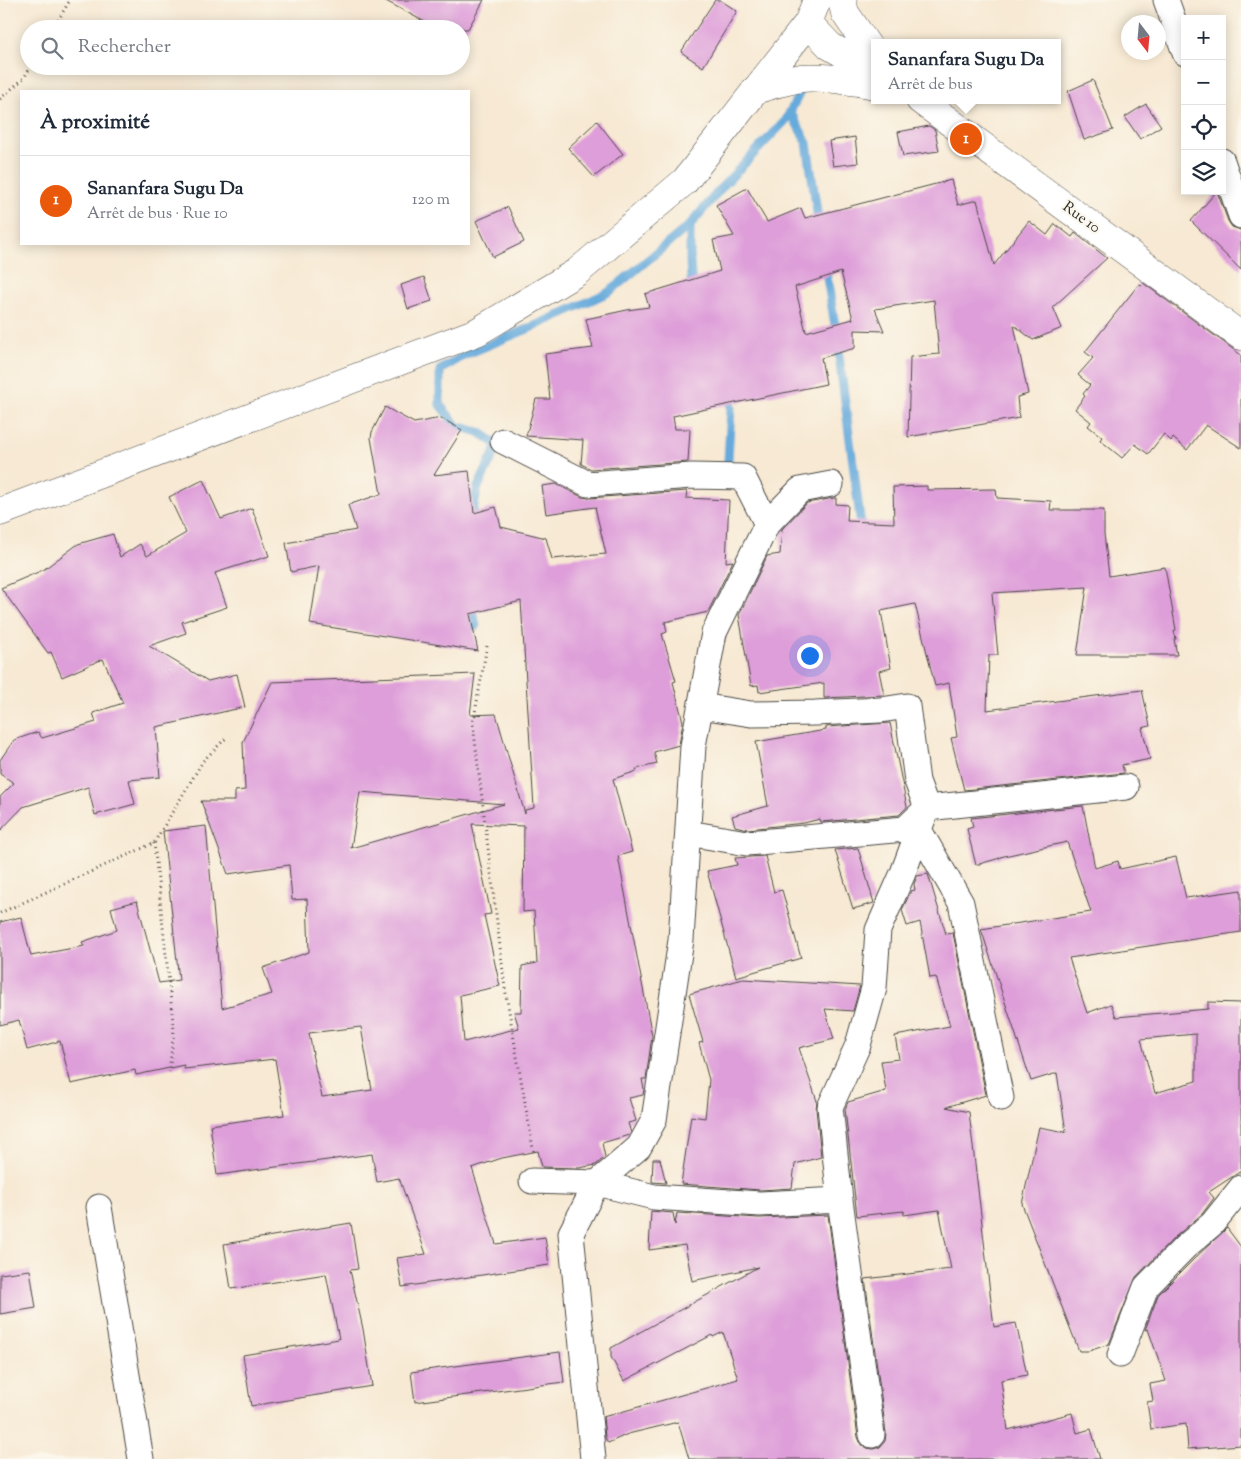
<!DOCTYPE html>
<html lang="fr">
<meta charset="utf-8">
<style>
:root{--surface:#fff;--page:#f6f6f7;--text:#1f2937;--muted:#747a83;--line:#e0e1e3;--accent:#ea580c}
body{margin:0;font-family:"Sorts Mill Goudy",serif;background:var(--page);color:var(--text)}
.controls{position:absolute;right:15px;top:15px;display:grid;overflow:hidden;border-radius:0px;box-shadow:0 2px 12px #0003}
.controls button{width:45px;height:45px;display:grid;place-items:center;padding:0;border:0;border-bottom:1px solid var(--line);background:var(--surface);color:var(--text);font:25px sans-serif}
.compass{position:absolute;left:1121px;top:15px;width:45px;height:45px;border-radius:50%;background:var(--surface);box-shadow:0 2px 12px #0003;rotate:164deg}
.you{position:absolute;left:809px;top:655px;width:18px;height:18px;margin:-12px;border:4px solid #fff;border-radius:50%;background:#1a73e8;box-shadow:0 0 0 8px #1a73e833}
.badge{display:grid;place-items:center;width:32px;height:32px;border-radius:50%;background:var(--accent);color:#fff;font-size:16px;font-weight:700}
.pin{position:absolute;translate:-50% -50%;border:2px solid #fff;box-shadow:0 1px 5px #0006}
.popup{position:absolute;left:871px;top:39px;width:190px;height:65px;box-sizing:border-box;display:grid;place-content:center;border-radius:0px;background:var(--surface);filter:drop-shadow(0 1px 4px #0005);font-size:16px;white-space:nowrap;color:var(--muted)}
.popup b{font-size:19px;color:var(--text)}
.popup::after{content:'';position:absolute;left:50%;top:100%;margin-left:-10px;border:10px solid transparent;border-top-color:var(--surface)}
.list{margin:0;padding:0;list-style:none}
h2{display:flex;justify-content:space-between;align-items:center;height:65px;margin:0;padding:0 20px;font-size:21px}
h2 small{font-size:16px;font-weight:400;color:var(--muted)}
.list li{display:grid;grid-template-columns:32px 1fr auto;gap:15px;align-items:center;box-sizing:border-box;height:90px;padding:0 20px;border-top:1px solid var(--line)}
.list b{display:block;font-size:19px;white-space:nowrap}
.list p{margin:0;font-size:16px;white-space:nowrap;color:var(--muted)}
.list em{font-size:16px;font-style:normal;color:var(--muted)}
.icon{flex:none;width:28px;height:28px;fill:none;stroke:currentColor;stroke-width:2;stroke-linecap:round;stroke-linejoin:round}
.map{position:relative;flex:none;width:1241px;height:1459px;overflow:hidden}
.search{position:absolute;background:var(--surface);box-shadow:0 2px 12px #0003;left:20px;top:20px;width:450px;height:55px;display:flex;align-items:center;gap:12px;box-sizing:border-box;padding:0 18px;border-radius:28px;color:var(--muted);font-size:19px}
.panel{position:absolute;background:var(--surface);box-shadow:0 2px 12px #0003;left:20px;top:90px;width:450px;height:155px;border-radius:0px}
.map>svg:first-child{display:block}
</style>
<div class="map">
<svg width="1241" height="1459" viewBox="0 0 1241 1459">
<rect width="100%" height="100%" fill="#fbf7ec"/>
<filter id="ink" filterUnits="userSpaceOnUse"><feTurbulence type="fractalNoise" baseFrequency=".02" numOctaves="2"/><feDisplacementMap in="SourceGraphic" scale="10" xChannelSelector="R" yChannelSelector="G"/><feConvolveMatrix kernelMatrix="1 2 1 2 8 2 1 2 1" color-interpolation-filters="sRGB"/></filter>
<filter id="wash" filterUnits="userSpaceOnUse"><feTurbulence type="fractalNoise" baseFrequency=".0096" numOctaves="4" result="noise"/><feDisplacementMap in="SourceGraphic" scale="20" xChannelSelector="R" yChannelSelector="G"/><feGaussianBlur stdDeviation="1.12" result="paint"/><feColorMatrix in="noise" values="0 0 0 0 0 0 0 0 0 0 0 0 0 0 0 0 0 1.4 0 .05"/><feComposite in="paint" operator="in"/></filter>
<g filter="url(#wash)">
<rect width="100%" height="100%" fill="#f7e9d3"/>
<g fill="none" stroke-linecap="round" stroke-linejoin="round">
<!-- stream -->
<path stroke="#66aadb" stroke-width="9" d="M790,111L807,143L819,226
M690,225V262L692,290
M825,266L835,325L862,533
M727,393L731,407L728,460
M471,520L478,487L498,445L479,432L457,426L440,405V370L467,354L537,325L609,292L690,225L722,187L786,120L799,94
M471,602L476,626"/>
</g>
<g id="blocks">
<!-- building -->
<path fill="#de9ed9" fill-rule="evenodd" d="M384,0H484L468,29H438Z
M715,0H720L737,11L703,67L681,52Z
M1093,80L1113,130L1084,140L1068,91Z
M1146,104L1161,126L1140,139L1125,117Z
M597,121L623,154L594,177L568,148Z
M929,126L935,130L939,151L903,156L898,132Z
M855,137L858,163L833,166L829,141Z
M951,180L958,205L977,200L994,265L1029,221L1047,235L1055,224L1072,237L1075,233L1107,258L1053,307L1062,328L1033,340L1014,325L1028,394L1017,397L1019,418L908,437L910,357L939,354L934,300L875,309L884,331L855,330V348L821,358L826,384L673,416L675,429H690L688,462L591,469L581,464L583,440L526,436L536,399H550L545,354L593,348L586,319L627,310L649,307L645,294L720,271L713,240L734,236L716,205L747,188L767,222L801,208L805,218ZM841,272L853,319L806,332L795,287Z
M1216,192L1218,194L1228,221L1232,227L1241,230V270L1191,221Z
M508,207L524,242L493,257L476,221Z
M424,277L432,301L408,309L401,285Z
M1143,283L1241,355V448L1206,425L1187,450L1173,438L1171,441L1164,434L1148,454L1135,444L1122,458L1100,440L1102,437L1088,426L1091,422L1075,409L1085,396L1083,394L1090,385L1078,375L1093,358L1085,352L1139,284L1141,285Z
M385,407L414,423L441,418L462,430L434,475L469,471L474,513L496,507L501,527L546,538L552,559L606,554L595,507L546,514L542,486L556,484L582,497L589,498L687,491L686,498L729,500L726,562L733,561L708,612L665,622L667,632L662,634L676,681L673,682L683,722L679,745L654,752L657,764L636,769L637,771L613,779L632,852L618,856L652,1036L646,1079H642L644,1089L643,1095L629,1098L636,1121L628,1123L631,1133L629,1135L602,1143L605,1157L596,1165L579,1168L542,1167L538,1151L502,1158L472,1168L496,1244L545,1237L549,1265L402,1287L397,1258L426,1254L399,1178L377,1182L372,1154L217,1175L210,1125L284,1115L275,1059L184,1069V1065L136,1075L135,1070L71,1084L60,1041L27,1050L19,1020L0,1025V922L21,917L31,956L84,946L82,942L117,930L111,908L137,901L159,983L179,980L163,831L206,826L222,1008L272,994L263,968L309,952L307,899L292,900L289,865L228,874L201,801H235V791L245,790L243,742L272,682L475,674L470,715L496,714L525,814V810L534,808L521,601L470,614L478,651L310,624L319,566L291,572L286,543L356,530L348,505L381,494L371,438L372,432ZM360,792L504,804L351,848ZM472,824L524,826L523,912L534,911L537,963L522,966L521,1012H514L519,1028L464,1042L460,995L500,986L484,915L491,914ZM361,1027L372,1090L322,1097L312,1054H313L309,1033Z
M203,480L221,519L252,508L269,556L215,573L227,607L182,622L186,633L149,646L208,681L237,674L245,707L156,727L160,777L129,780L135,804L95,815L88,787L23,807L0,831V797L14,783L0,774V760L14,740L38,732L42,738L96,722L93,713L123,703L103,659L62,677L51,652L48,653L1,588L43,570L78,544L113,534L120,557L140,544L147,556L186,533L169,497Z
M927,486V490L996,489L997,498L1051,501L1050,510H1104V534L1109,576L1165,567L1176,630L1174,631L1176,639H1174L1177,655H1077L1087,587L992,593L998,655H989L987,710L1142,690L1150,726L1142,728L1150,759L1122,765L1124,773L964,790L951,738L957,737L949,683L935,686L915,604L881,611L891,668L879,671L884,695L824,698V683L759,692L758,685L751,686L739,615L767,556L780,554L782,529L807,503L834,498H836V504L848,505L847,521L894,523L893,487Z
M890,723L907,807L899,815L821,822L820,819L804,823L748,829L735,826L732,816L768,806L756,742L826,730V727Z
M1083,806L1095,868L1118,861L1120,869L1176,857L1186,898L1241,890V932L1069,958L1087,1013L1111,1004L1116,1017L1208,1009V1002L1241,1003V1171L1209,1192L1214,1198L1202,1214L1175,1237L1136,1277L1109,1344L1089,1351H1079L1022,1204L1039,1127L1066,1132L1057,1073L1031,1081L981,929L1091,912L1067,842L1000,857V858L976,865L967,829L973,827L971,818ZM1196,1034V1081L1155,1093L1141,1039Z
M858,848L874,903L853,909L835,850Z
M765,856L774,892L782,890L801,958L736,977L707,871L737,865L735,858Z
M928,874L946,934L953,933L986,1095L946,1107L969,1112L994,1327L1016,1323L1027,1375L1001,1380L1008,1430L1072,1413L1077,1433L1091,1429L1100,1459H689L678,1422L628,1434L608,1443L605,1437L603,1417L738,1379L723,1332L713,1337L712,1335L624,1381L611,1357V1348L758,1267L692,1281L685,1245L649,1250L651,1211L673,1213L675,1225L677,1213L759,1218L828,1215L858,1437L861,1444L867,1448L873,1449L880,1447L885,1441L886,1433L865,1279L951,1269L939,1210L904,1215V1211L857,1216L845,1109L848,1102L886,1091L881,1061L899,1059L895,1036L950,1026L936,977L930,978L920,922L907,926L902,910L911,891L915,890L914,884L917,876Z
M743,979L860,986L853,1011L825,1009L834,1039L799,1048L817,1101L816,1109L821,1157L795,1164L792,1188L760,1190L681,1184L691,1116L705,1118L709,1080L699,1043L703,1042L689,994Z
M653,1159H660L666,1183L652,1182Z
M351,1223L358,1269L350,1270L363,1329L372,1386L251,1406L243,1355L339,1339L326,1274L231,1289L224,1244Z
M1227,1228L1241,1247V1445L1188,1449L1186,1424L1151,1429L1147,1402L1153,1401L1150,1384L1166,1381L1148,1329L1145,1330L1158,1295L1195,1258Z
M30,1270L36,1308L0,1314V1274Z
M560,1352L564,1382L415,1402L411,1372Z"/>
</g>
</g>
<g filter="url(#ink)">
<use href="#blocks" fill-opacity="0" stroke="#4a4844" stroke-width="1"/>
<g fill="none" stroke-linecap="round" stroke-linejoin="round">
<defs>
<path id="minor" d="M1166,0L1185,53
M1222,161L1241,216
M503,441L588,484L691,476L743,477L767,524
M701,706L751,714L815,713L881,710L907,706L917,781L927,808L903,873L878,930L874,988L858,1045L830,1107L840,1200L872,1435
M919,830L961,903L1001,1098
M688,833L747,843L905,829L927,808L1126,787
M532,1181L597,1183L571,1233L593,1459
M597,1183L639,1147L654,1120L681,940L693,746L714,633L767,524L800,490L831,484
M597,1183L654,1197L760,1204L840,1200
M99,1207L141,1459
M1120,1355L1146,1287L1185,1247L1212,1224L1241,1188"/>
<path id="secondary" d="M842,0L845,13L875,57
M808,23L830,46L875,72
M755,90C770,85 785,81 801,78C820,76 855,81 875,85
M920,100L1241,336
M0,512L477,332L577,272L685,181L808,23L817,0"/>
</defs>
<!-- minor casing -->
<use href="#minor" stroke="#4a4844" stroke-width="27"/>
<!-- secondary casing -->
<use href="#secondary" stroke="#4a4844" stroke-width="29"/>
<!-- path -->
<path stroke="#4a4844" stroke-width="3" stroke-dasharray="1 4" stroke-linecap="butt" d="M53,29L70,0
M0,99L24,78L31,66
M487,646L473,724L505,988L534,1154
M154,843L174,1030L169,1072
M0,913L154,843L203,761L226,738"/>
<!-- minor -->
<use href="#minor" stroke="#fff" stroke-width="25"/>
<!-- secondary -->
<use href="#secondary" stroke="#fff" stroke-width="28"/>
</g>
</g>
<g text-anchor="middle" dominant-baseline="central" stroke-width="4.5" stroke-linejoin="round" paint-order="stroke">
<!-- street labels -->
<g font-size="15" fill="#2b2b2b" stroke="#fbf7ec">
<text transform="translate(1081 218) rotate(36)">Rue 10</text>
</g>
</g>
</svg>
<div class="controls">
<button>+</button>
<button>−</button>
<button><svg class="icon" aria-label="locate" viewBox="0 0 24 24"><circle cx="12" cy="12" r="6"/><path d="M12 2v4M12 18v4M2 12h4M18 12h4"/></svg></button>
<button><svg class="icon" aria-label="layers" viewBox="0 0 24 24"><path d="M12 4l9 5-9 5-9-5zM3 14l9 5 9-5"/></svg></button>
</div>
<svg class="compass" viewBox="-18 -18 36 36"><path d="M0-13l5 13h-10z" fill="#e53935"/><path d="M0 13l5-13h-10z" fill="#747a83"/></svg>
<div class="you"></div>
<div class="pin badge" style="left:966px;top:139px">1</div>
<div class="popup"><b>Sananfara Sugu Da</b>Arrêt de bus</div>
<div class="search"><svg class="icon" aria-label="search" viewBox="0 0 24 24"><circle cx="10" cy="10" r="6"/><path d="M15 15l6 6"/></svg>Rechercher</div>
<section class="panel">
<h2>À proximité<small></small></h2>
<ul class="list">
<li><span class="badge">1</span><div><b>Sananfara Sugu Da</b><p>Arrêt de bus · Rue 10</p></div><em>120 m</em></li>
</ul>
</section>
</div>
